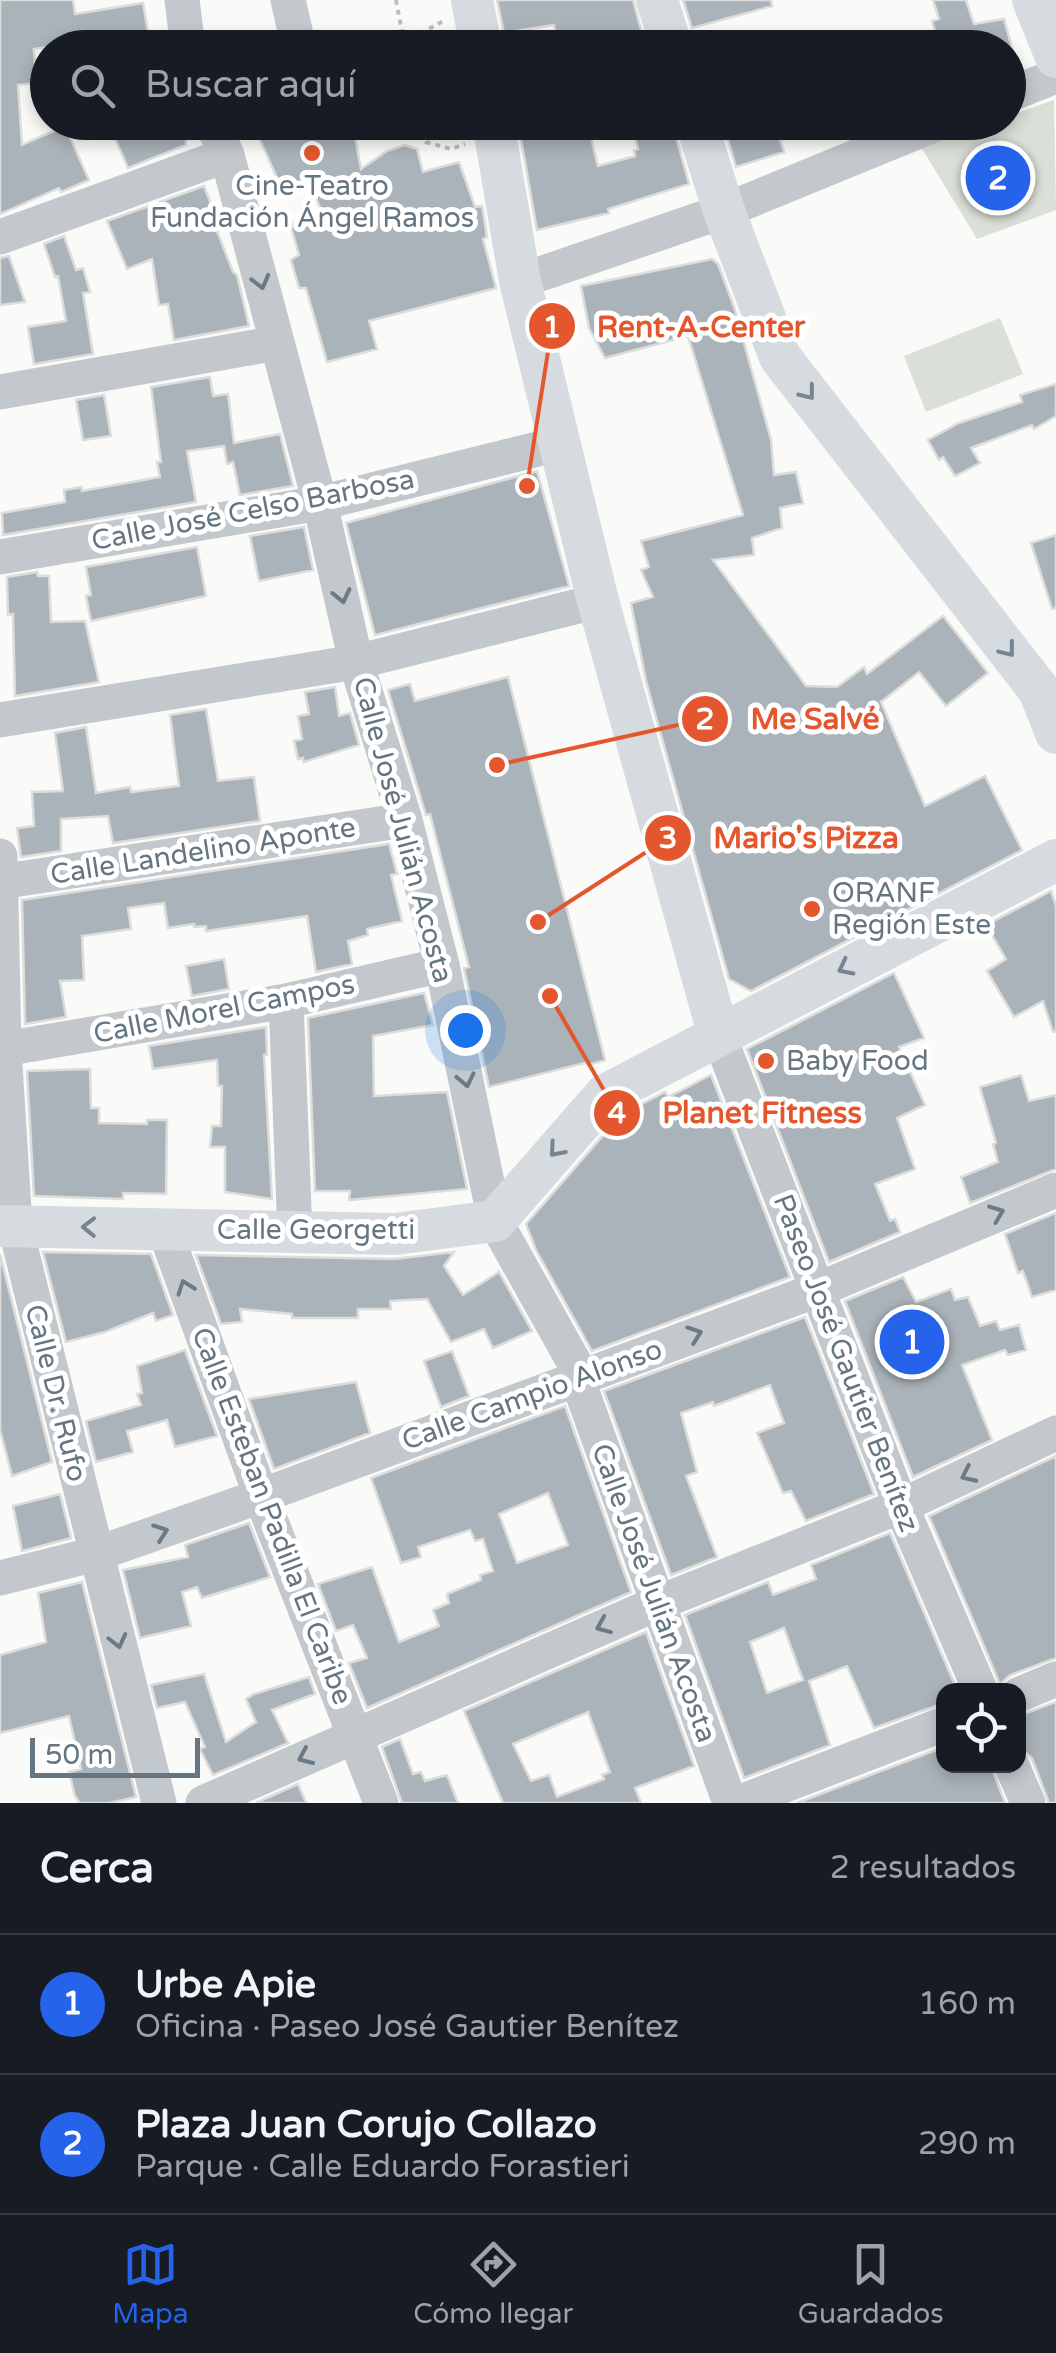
<!DOCTYPE html>
<html lang="es">
<meta charset="utf-8">
<style>
:root{--surface:#171b24;--page:#242831;--text:#f1f3f6;--muted:#9ea1a6;--line:#363941;--accent:#2563eb}
body{margin:0;font-family:"Varela Round",sans-serif;background:var(--page);color:var(--text)}
.controls{position:absolute;right:30px;bottom:30px;display:grid;overflow:hidden;border-radius:20px;box-shadow:0 5px 15px #0003}
.controls button{width:90px;height:90px;display:grid;place-items:center;padding:0;border:0;border-bottom:2px solid var(--line);background:var(--surface);color:var(--text);font:50px sans-serif}
.scale{position:absolute;left:30px;bottom:25px;width:170px;box-sizing:border-box;padding-left:10px;border:5px solid #657683;border-top:0;font-size:28px;line-height:35px;white-space:nowrap;color:#657683;-webkit-text-stroke:8px #fff;paint-order:stroke}
.you{position:absolute;left:465px;top:1030px;width:35px;height:35px;margin:-25px;border:8px solid #fff;border-radius:50%;background:#1a73e8;box-shadow:0 0 0 15px #1a73e833}
.badge{display:grid;place-items:center;width:65px;height:65px;border-radius:50%;background:var(--accent);color:#fff;font-size:32px;font-weight:700}
.pin{position:absolute;translate:-50% -50%;border:5px solid #fff;box-shadow:0 2px 10px #0006}
.list{margin:0;padding:0;list-style:none}
h2{display:flex;justify-content:space-between;align-items:center;height:130px;margin:0;padding:0 40px;font-size:42px}
h2 small{font-size:32px;font-weight:400;color:var(--muted)}
.list li{display:grid;grid-template-columns:65px 1fr auto;gap:30px;align-items:center;box-sizing:border-box;height:140px;padding:0 40px;border-top:2px solid var(--line)}
.list b{display:block;font-size:38px;white-space:nowrap}
.list p{margin:0;font-size:32px;white-space:nowrap;color:var(--muted)}
.list em{font-size:32px;font-style:normal;color:var(--muted)}
.icon{flex:none;width:55px;height:55px;fill:none;stroke:currentColor;stroke-width:2;stroke-linecap:round;stroke-linejoin:round}
.map{position:relative;flex:none;width:1056px;height:1803px;overflow:hidden}
.search{position:absolute;background:var(--surface);box-shadow:0 5px 15px #0003;left:30px;right:30px;top:30px;height:110px;display:flex;align-items:center;gap:25px;box-sizing:border-box;padding:0 35px;border-radius:55px;color:var(--muted);font-size:38px}
.sheet{height:410px;background:var(--surface)}
nav{display:flex;justify-content:space-around;align-items:center;box-sizing:border-box;height:140px;border-top:2px solid var(--line);background:var(--surface);font-size:28px;color:var(--muted)}
nav a{display:grid;justify-items:center;gap:5px}
nav .on{color:var(--accent)}
.map>svg:first-child{display:block}
</style>
<div class="map">
<svg width="1056" height="1803" viewBox="0 0 1056 1803">
<rect width="100%" height="100%" fill="#fafaf8"/>
<!-- green -->
<path fill="#dadfd7" d="M1054,100L1056,210L977,239L921,147L990,123L1008,122L1009,116Z
M1000,318L1023,374L926,412L904,356Z"/>
<!-- building -->
<path fill="#aab3b9" stroke="#dcdcda" stroke-width="2.5" fill-rule="evenodd" d="M0,0H73L75,14L143,3L150,44L82,48L81,42L34,49L36,83L18,85L22,145L65,126L89,180L61,192L59,188L0,214Z
M497,0H633L646,48H585L584,38L575,41L573,33L557,38L554,25L504,33Z
M683,0H771L772,6L692,28Z
M933,0H966L974,24L1004,19L1012,48H940L932,21L939,19Z
M108,122H180L186,136V145L128,168Z
M288,122H348L354,131L361,169L387,151L405,145L417,149L423,172L459,162L475,207L482,206L487,237L483,239L496,288L369,321L377,349L327,362L306,288H299L291,260L299,255L290,224L323,216L310,181L282,189L260,140Z
M518,122H587L598,166L635,156L634,150L638,149L631,122H672L689,184L608,209L609,213L537,230Z
M759,122H821L822,127L780,140L784,152L736,167L726,133Z
M204,186L221,230L217,231L233,272L237,275L249,326L174,340L168,304L159,305L152,259L127,269L107,221Z
M64,236L76,270L83,268L90,292L83,293L93,354L34,364L28,327L66,321L58,276L55,277L44,244Z
M9,256L25,302L0,305V258Z
M712,259L718,264L734,307L771,440L774,475L796,472L803,503L780,508L782,528L752,538L754,555L713,560L806,686L837,687L864,667L867,674L943,616L988,673L946,706L919,672L881,702L925,806L985,776L1022,850L751,991L729,979L646,681L631,603L653,597L641,570L649,567L641,541L743,515L688,336L605,358L589,328L581,286Z
M210,377L213,396L228,394L234,443L280,434L293,486L240,495L233,462L227,464L224,446L187,451L196,502L3,535L2,513L65,502L64,490L82,487V491L160,477L157,462H161L151,387Z
M1056,384V416L1034,429L1032,425L971,448L980,463L955,476L943,457L939,460L928,440L959,423L1022,402L1020,395Z
M104,395L111,436L83,440L76,400Z
M537,471L569,586L375,635L346,523Z
M304,527L313,570L259,581L250,536Z
M1056,535V608L1052,609L1031,543Z
M197,547L206,596L91,621L86,596L91,595L86,567Z
M37,572L38,576H49L51,622L85,621L99,682L15,696L13,614L8,615L7,577Z
M508,677L605,1060L588,1065V1062L489,1087L464,968L469,967L430,814L426,815L388,690L410,684L415,701Z
M335,687L339,716L350,713L359,745L304,762L303,758L298,759L294,741L302,739L298,716L309,714L305,692Z
M206,709L218,781L254,777L260,821L113,843L108,816L61,819V851L21,857L17,828L34,826L32,792L63,791L55,733L86,727L96,793L130,787L131,792L179,786L170,715Z
M389,844L397,874L391,875L402,921L367,929L368,935L348,941L352,964L316,972L307,916L206,931V926L194,927V924L168,928L164,903L128,908L131,929L82,936L84,980L60,981L66,1017L25,1024L22,900Z
M1051,891L1056,906V1031L1053,1032L1043,1001L1014,1017L987,971L1006,959L986,925Z
M224,959L229,989L192,996L186,966Z
M894,973L924,1038L899,1047L925,1105L897,1118L915,1169L875,1184L890,1221L895,1219L900,1232L829,1262L747,1049Z
M424,993L433,1025L373,1036L374,1096L447,1092L467,1189L349,1200L350,1191H315L308,1018Z
M266,1027L267,1055H264L272,1199L225,1192V1147H210L212,1126H221L222,1086H218L217,1060L153,1069L149,1046Z
M90,1069L91,1108H99V1123L147,1124V1120H167L166,1194L123,1193V1199L34,1196L27,1071Z
M711,1075L790,1277L592,1351L536,1250L526,1224L621,1115L665,1092L668,1097Z
M1021,1075L1029,1101L1056,1095V1169L970,1203L961,1177L998,1162L993,1144L996,1143L980,1087Z
M1056,1213V1290L1032,1297L1023,1271L1018,1273L1005,1234Z
M43,1252L151,1254L173,1315L156,1321L153,1313L105,1332L66,1342Z
M454,1252L444,1266L463,1295L499,1272L532,1331L493,1348L484,1329L451,1342L427,1299L390,1301L391,1309H358V1318H292V1314L240,1309L242,1322L221,1324L196,1255L395,1259Z
M0,1254L52,1462L12,1476L0,1430Z
M903,1277L916,1302L951,1289L955,1300L968,1297L980,1326L996,1321L1000,1330L1019,1325L1026,1350L1008,1355L1005,1350L962,1365L992,1440L913,1477L845,1301Z
M805,1317L874,1494L806,1521L791,1491L783,1493L757,1433L784,1423L770,1385L714,1406L713,1402L681,1413L697,1472L686,1476L717,1557L671,1575L604,1391Z
M185,1350L217,1436L175,1447L167,1420L127,1431L133,1452L96,1462L86,1421L141,1405L137,1394L142,1393L137,1366Z
M452,1351L469,1396L441,1407L424,1361Z
M356,1382L370,1433L274,1469L249,1399Z
M565,1406L631,1592L367,1708L349,1663L367,1658L353,1625L336,1631L318,1584L372,1567L399,1642L439,1626L433,1610L449,1603L447,1594L481,1580L480,1575L493,1571L483,1539L475,1541L470,1530L418,1547L421,1557L401,1563L371,1478ZM548,1493L568,1545L517,1563L499,1514Z
M1056,1456V1658L1010,1675L1000,1684L929,1516Z
M60,1494L71,1538L22,1551L13,1506Z
M249,1523L270,1577L202,1598L197,1587L182,1592L191,1626L140,1638L123,1570L188,1557L185,1545Z
M890,1533L957,1690H944V1703L874,1728L847,1666L809,1681L830,1745L744,1778L685,1615L768,1582L773,1595L816,1579L811,1565ZM784,1628L803,1680L767,1693L750,1642Z
M82,1582L136,1797L109,1803H80L75,1796L69,1772L81,1769L69,1716L0,1733V1655L46,1642L38,1593Z
M646,1632L694,1766L635,1788L641,1803H503L464,1711ZM588,1712L610,1772L602,1775L604,1779L557,1797L549,1775L531,1781L513,1744Z
M204,1674L226,1742L256,1722L246,1699L254,1694L309,1677L315,1694L272,1710L288,1743L213,1775L200,1749L205,1747L185,1702L157,1708L151,1685Z
M1056,1702V1803H1049L1032,1758L1018,1746V1716Z
M400,1739L413,1774L421,1772L425,1781L447,1775L458,1803H402L382,1747Z
M944,1747V1766H991L1005,1803H797Z
M298,1784L306,1803H256Z"/>
<g fill="none" stroke-linecap="round" stroke-linejoin="round">
<!-- path -->
<path stroke="#bbbfc2" stroke-width="4" stroke-dasharray="5 5" stroke-linecap="butt" d="M396,0L405,48
M394,48L445,20
M422,122L426,142L451,149L465,144
M251,135L273,122"/>
<!-- minor -->
<path stroke="#c3c8cc" stroke-width="35" d="M182,0L188,48
M288,0L299,48
M1008,95L1056,76
M211,122L227,155L320,503L356,662L405,820L442,965L495,1221L579,1371L577,1378L730,1803
M0,237L227,155
M520,281L724,211L941,122
M0,392L277,343
M0,557L320,503L562,443
M0,720L356,662L598,601
M0,856L4,1049L15,1226L159,1803
M0,882L405,820
M286,1001L295,1234
M718,1033L901,1506L980,1690
M4,1049L286,1001L442,965
M164,1228L261,1496L381,1803
M0,1578L96,1554L261,1496L817,1290L1056,1190
M1018,1695L1056,1679
M1012,1766L1028,1803
M203,1803L658,1603L901,1506L1056,1433
M738,1803L944,1724"/>
<!-- major -->
<path stroke="#d6dbdf" stroke-width="42" d="M472,0L481,48
M657,0L672,48
M1033,0L1056,57
M493,122L520,281L598,601L718,1033
M696,122L724,211L780,357L1039,690L1056,733
M0,1226L395,1234L495,1221L605,1095L1056,860"/>
</g>
<!-- one-way arrows -->
<defs><path id="oneway-chevron" d="M-2-3.5L2.5 0L-2 3.5" fill="none" stroke-width="1.6" stroke-linecap="round" stroke-linejoin="round" transform="scale(2.5)"/></defs>
<g stroke="#6a7a87">
<use href="#oneway-chevron" transform="translate(261 282) rotate(75)"/>
<use href="#oneway-chevron" transform="translate(342 596) rotate(77)"/>
<use href="#oneway-chevron" transform="translate(466 1080) rotate(78)"/>
<use href="#oneway-chevron" transform="translate(997 1213) rotate(-21)"/>
<use href="#oneway-chevron" transform="translate(185 1287) rotate(-110)"/>
<use href="#oneway-chevron" transform="translate(695 1334) rotate(-20)"/>
<use href="#oneway-chevron" transform="translate(968 1475) rotate(155)"/>
<use href="#oneway-chevron" transform="translate(161 1532) rotate(-20)"/>
<use href="#oneway-chevron" transform="translate(603 1626) rotate(157)"/>
<use href="#oneway-chevron" transform="translate(118 1641) rotate(76)"/>
<use href="#oneway-chevron" transform="translate(305 1757) rotate(156)"/>
</g>
<g stroke="#768591">
<use href="#oneway-chevron" transform="translate(808 393) rotate(52)"/>
<use href="#oneway-chevron" transform="translate(1008 650) rotate(52)"/>
<use href="#oneway-chevron" transform="translate(845 968) rotate(153)"/>
<use href="#oneway-chevron" transform="translate(556 1150) rotate(131)"/>
<use href="#oneway-chevron" transform="translate(89 1227) rotate(-179)"/>
</g>
<!-- markers -->
<g fill="#e4572e" stroke="#fff" stroke-width="4">
<circle cx="312" cy="153" r="10"/>
<circle cx="812" cy="909" r="10"/>
<circle cx="766" cy="1061" r="10"/>
</g>
<g text-anchor="middle" dominant-baseline="central" stroke-width="10" stroke-linejoin="round" paint-order="stroke">
<!-- poi labels -->
<g font-size="28" fill="#657683" stroke="#fff" text-anchor="start">
<text x="312" y="186" text-anchor="middle">Cine-Teatro<tspan x="312" dy="32">Fundación Ángel Ramos</tspan></text>
<text x="832" y="893">ORANF<tspan x="832" dy="32">Región Este</tspan></text>
<text x="786" y="1061">Baby Food</text>
</g>
<!-- street labels -->
<g font-size="28" fill="#657683" stroke="#fff">
<text transform="translate(253 510) rotate(-11)">Calle José Celso Barbosa</text>
<text transform="translate(403 830) rotate(75)">Calle José Julián Acosta</text>
<text transform="translate(203 851) rotate(-9)">Calle Landelino Aponte</text>
<text transform="translate(224 1009) rotate(-11)">Calle Morel Campos</text>
<text x="316" y="1230">Calle Georgetti</text>
<text transform="translate(846 1363) rotate(69)">Paseo José Gautier Benítez</text>
<text transform="translate(56 1393) rotate(76)">Calle Dr. Rufo</text>
<text transform="translate(532 1395) rotate(-20)">Calle Campio Alonso</text>
<text transform="translate(272 1516) rotate(69)">Calle Esteban Padilla El Caribe</text>
<text transform="translate(654 1593) rotate(70)">Calle José Julián Acosta</text>
</g>
</g>
<!-- callouts -->
<path fill="none" stroke="#e4572e" stroke-width="4" d="M527 486L552 326M497 765L705 719M538 922L668 838M550 996L617 1113"/>
<g fill="#e4572e" stroke="#fff" stroke-width="4">
<circle cx="527" cy="486" r="10"/>
<circle cx="497" cy="765" r="10"/>
<circle cx="538" cy="922" r="10"/>
<circle cx="550" cy="996" r="10"/>
<circle cx="552" cy="326" r="25"/>
<circle cx="705" cy="719" r="25"/>
<circle cx="668" cy="838" r="25"/>
<circle cx="617" cy="1113" r="25"/>
</g>
<g font-size="30" text-anchor="middle" font-weight="bold" fill="#fff">
<text x="552" y="337">1</text>
<text x="705" y="729">2</text>
<text x="668" y="848">3</text>
<text x="617" y="1123">4</text>
</g>
<g font-size="30" text-anchor="middle" font-weight="bold" fill="#e4572e" stroke="#fff" stroke-width="10" stroke-linejoin="round" paint-order="stroke">
<text x="701" y="337">Rent-A-Center</text>
<text x="815" y="729">Me Salvé</text>
<text x="806" y="848">Mario's Pizza</text>
<text x="762" y="1123">Planet Fitness</text>
</g>
</svg>
<div class="controls">
<button><svg class="icon" aria-label="locate" viewBox="0 0 24 24"><circle cx="12" cy="12" r="6"/><path d="M12 2v4M12 18v4M2 12h4M18 12h4"/></svg></button>
</div>
<div class="scale">50 m</div>
<div class="you"></div>
<div class="pin badge" style="left:912px;top:1342px">1</div>
<div class="pin badge" style="left:998px;top:178px">2</div>
<div class="search"><svg class="icon" aria-label="search" viewBox="0 0 24 24"><circle cx="10" cy="10" r="6"/><path d="M15 15l6 6"/></svg>Buscar aquí</div>
</div>
<section class="sheet">
<h2>Cerca<small>2 resultados</small></h2>
<ul class="list">
<li><span class="badge">1</span><div><b>Urbe Apie</b><p>Oficina · Paseo José Gautier Benítez</p></div><em>160 m</em></li>
<li><span class="badge">2</span><div><b>Plaza Juan Corujo Collazo</b><p>Parque · Calle Eduardo Forastieri</p></div><em>290 m</em></li>
</ul>
</section>
<nav>
<a class="on"><svg class="icon" aria-label="map" viewBox="0 0 24 24"><path d="M3 6l6-2 6 2 6-2v14l-6 2-6-2-6 2zM9 4v14M15 6v14"/></svg>Mapa</a>
<a><svg class="icon" aria-label="directions" viewBox="0 0 24 24"><path d="M12 3l9 9-9 9-9-9zM9 14v-3h6M13 9l2 2-2 2"/></svg>Cómo llegar</a>
<a><svg class="icon" aria-label="saved" viewBox="0 0 24 24"><path d="M7 4h10v16l-5-4-5 4z"/></svg>Guardados</a>
</nav>
